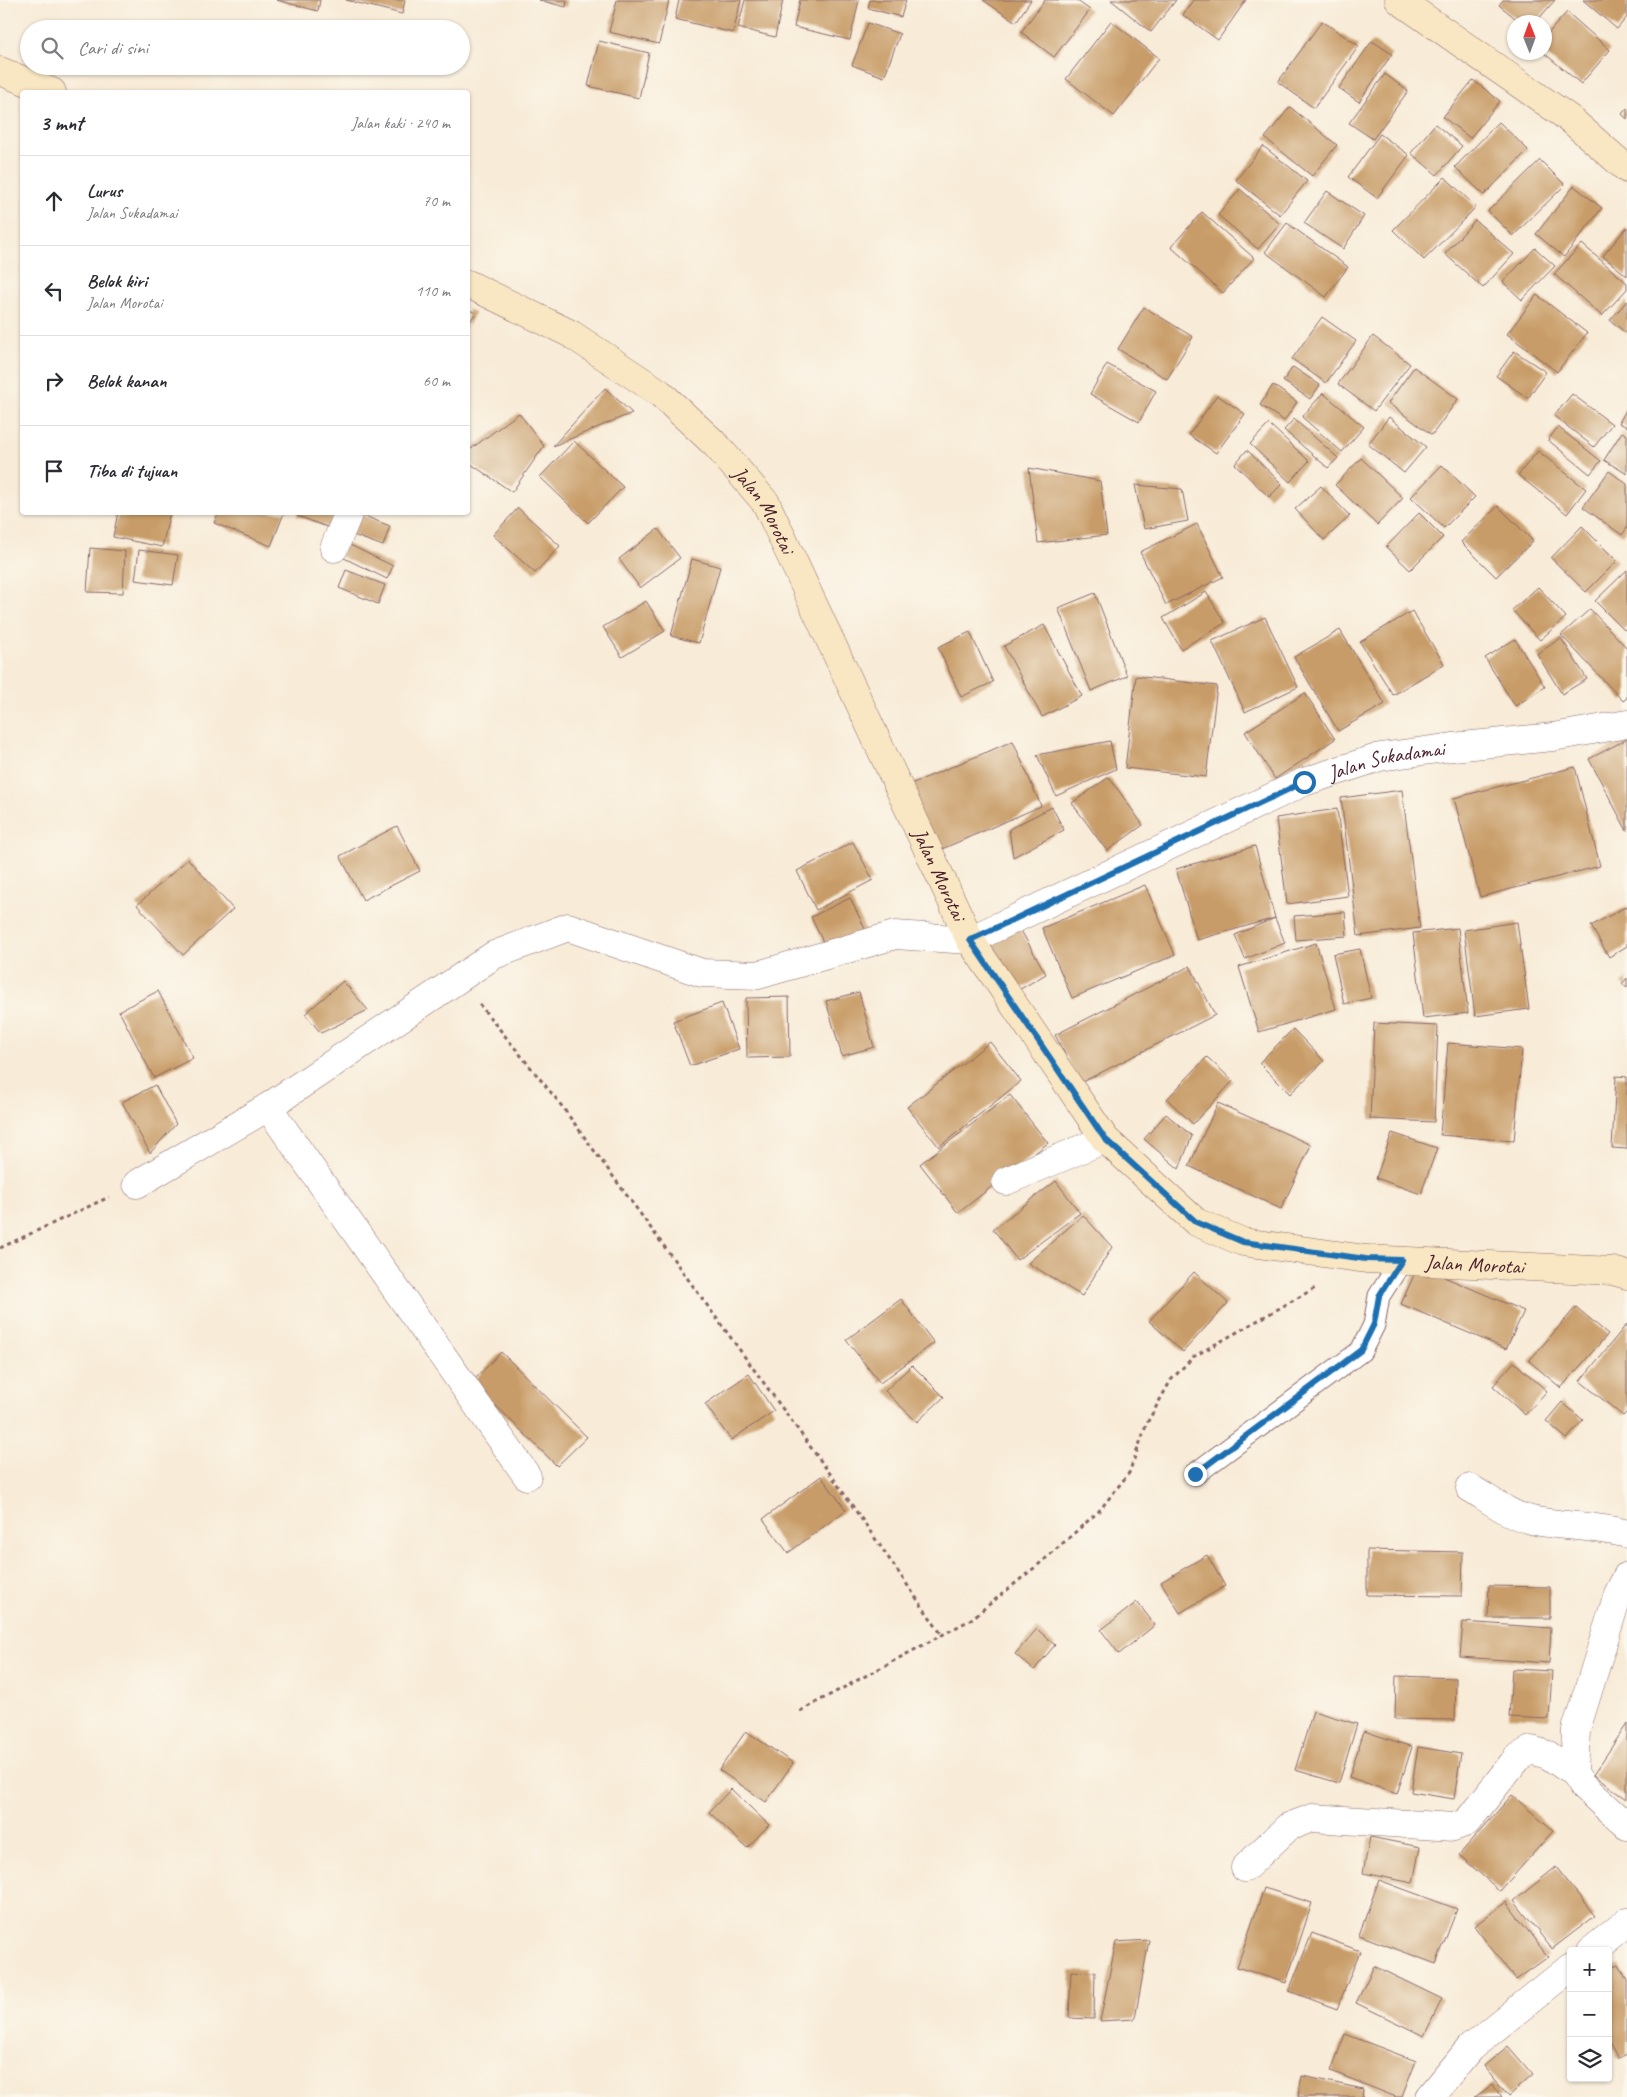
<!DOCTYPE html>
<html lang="id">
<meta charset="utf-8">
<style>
:root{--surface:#fff;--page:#f2f2f3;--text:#2b2b33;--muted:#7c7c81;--line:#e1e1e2}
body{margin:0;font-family:Caveat,sans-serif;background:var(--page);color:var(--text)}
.controls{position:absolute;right:15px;bottom:15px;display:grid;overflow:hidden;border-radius:5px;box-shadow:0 1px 4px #0004}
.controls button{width:45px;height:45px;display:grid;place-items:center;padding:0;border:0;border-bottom:1px solid var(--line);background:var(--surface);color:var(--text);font:25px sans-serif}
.compass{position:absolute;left:1507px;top:15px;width:45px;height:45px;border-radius:50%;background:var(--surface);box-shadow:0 1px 4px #0004;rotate:359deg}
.stop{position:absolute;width:15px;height:15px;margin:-11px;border:4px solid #1f6fb2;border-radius:50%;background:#fff}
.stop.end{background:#1f6fb2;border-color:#fff;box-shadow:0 1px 5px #0008}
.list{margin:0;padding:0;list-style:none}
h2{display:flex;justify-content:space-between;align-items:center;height:65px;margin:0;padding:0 20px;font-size:21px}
h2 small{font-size:16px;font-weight:400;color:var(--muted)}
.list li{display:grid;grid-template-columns:32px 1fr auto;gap:15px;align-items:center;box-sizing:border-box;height:90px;padding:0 20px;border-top:1px solid var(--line)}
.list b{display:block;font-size:19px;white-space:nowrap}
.list p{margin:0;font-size:16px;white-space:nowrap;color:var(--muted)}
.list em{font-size:16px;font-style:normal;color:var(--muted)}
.icon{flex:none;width:28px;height:28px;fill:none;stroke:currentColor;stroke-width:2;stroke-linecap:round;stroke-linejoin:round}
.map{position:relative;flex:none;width:1627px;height:2097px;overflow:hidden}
.search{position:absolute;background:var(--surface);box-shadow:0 1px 4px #0004;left:20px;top:20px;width:450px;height:55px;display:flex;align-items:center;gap:12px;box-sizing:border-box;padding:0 18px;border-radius:28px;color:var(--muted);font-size:19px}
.panel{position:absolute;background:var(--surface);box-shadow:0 1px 4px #0004;left:20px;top:90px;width:450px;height:425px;border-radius:5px}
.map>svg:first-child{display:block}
</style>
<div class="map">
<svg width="1627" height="2097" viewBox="0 0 1627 2097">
<rect width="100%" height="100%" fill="#fbf7ec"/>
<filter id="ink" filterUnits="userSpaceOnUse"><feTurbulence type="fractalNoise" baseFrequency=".02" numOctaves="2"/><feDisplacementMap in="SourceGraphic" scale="10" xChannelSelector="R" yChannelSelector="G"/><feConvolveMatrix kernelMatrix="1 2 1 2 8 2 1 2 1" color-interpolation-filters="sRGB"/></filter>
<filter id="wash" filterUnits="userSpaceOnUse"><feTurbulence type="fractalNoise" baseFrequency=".0096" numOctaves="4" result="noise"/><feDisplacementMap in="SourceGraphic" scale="20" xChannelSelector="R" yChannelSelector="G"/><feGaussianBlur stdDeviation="1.12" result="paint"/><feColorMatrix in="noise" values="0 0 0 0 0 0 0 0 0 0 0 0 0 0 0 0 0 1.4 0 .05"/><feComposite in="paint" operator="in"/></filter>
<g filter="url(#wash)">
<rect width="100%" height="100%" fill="#f8ebd7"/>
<g id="blocks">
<!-- building -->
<path fill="#c89c67" d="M276,0H320L318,11Z
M346,0H405L402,14Z
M539,0H567L566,7Z
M617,0H669L659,44L609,32Z
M679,0H741L733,33L675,19Z
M745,0H783L775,37L738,28Z
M800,0H859L850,40L794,27Z
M870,0H906L901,17L868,8Z
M983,0H1031L1016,22Z
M1045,0H1076L1090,10L1054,57L1021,32Z
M1111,0H1176L1151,32Z
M1193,0H1246L1218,40L1183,15Z
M1503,0H1555L1536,22H1520L1499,5Z
M1583,0H1627V17L1617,29Z
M1567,12L1610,50L1581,84L1544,53V38Z
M1111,21L1159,58L1114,116L1066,79Z
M1322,21L1359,46L1314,108L1278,82Z
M868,23L900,34L884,77L852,65Z
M599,41L649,53L639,98L588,86Z
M1372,41L1392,54L1359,102L1339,88Z
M1385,74L1408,91L1373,139L1349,123Z
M1473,80L1500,101L1470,138L1443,117Z
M1290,107L1337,145L1312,176L1265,138Z
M1627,108V119L1622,114Z
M1499,122L1528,150L1484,195L1455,167Z
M1435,124L1462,146L1437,175L1411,153Z
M1380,134L1409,155L1377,198L1348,177Z
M1263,146L1307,181L1280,215L1236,180Z
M1540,160L1565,185L1513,236L1488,211Z
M1445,177L1476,207L1424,260L1393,230Z
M1574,186L1602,208L1564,257L1536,234Z
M1240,189L1280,224L1258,249L1218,215Z
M1327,191L1364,216L1343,249L1304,223Z
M1202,212L1254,258L1223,293L1171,247Z
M1475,220L1514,254L1483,288L1445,254Z
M1287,223L1348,267L1326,297L1265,252Z
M1627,227V276L1603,256Z
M1582,244L1627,283V289L1602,316L1554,274Z
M1535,248L1555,266L1522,300L1503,282Z
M1537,295L1587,333L1557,372L1507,334Z
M1627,301V334L1610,320Z
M1144,307L1193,337L1167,379L1118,349Z
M468,309L475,313L468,326Z
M1322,317L1356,341L1326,383L1292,359Z
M1373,336L1410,364L1374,411L1338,384Z
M1514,351L1546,372L1528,398L1496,376Z
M1107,364L1156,391L1139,422L1090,394Z
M1293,367L1320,385L1310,399L1283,381Z
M1414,367L1458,399L1432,435L1388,403Z
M1273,385L1297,402L1284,421L1260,405Z
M605,388L632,413L553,446Z
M1323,393L1364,427L1342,452L1302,417Z
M1572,394L1612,424L1594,447L1554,416Z
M1217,395L1245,414L1216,453L1189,435Z
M1627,408V427L1619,423Z
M519,413L544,446L512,492L468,462V451Z
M1389,417L1426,447L1404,473L1368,444Z
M1294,419L1338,458L1328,468L1284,430Z
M1269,424L1309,461L1290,482L1250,444Z
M1558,427L1601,461L1590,474L1548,440Z
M1622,432L1627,435V474L1604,460Z
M574,441L623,487L588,523L540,477Z
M1247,450L1282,484L1269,497L1235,464Z
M1538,451L1586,489L1567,514L1518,475Z
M1361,458L1403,498L1377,525L1335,485Z
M1442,465L1475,497L1444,528L1411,497Z
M1029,468L1100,481L1107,535L1038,543Z
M1609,471L1627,484V528L1622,535L1583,507Z
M1135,485L1182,489L1188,521L1144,529Z
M1321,486L1350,516L1324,540L1295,509Z
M1498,506L1533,541L1496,577L1461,542Z
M518,508L560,546L535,573L493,535Z
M118,512H170L162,547L113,537Z
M219,512H283L284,513L271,546L214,523Z
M298,512H336L330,528L297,516Z
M354,512L390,526L383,546L345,532Z
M1419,513L1443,537L1410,570L1386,547Z
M1197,524L1223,577L1166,605L1140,552Z
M1582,526L1617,561L1586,592L1551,558Z
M658,529L680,558L640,588L619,559Z
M346,543L393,566L387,579L340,556Z
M90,548L125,551L123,593L87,592Z
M139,550L178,555L173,585L135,580Z
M692,559L720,567L699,643L671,636Z
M346,570L385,585L378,604L339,588Z
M1627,570V627L1624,630L1595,601Z
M1538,587L1566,617L1540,640L1512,610Z
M1206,592L1225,623L1181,649L1163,618Z
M1095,593L1127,676L1091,691L1058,608Z
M646,601L665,631L622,657L603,627Z
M1590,609L1627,648V698L1623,701L1561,635Z
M1412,611L1444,664L1393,695L1360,642Z
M1265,617L1298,687L1245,712L1212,641Z
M1044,625L1082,696L1042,717L1004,646Z
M1340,630L1385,704L1338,731L1294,657Z
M970,632L993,682L961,697L938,647Z
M1561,638L1587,679L1562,694L1537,654Z
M1515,639L1545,687L1515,706L1485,658Z
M1136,676L1217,686L1206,777L1125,768Z
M1305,693L1335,739L1275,779L1245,732Z
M1627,739V831L1589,759Z
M1013,741L1041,806L935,852L906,786Z
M1110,741L1116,769L1056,796L1037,755Z
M1575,767L1600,866L1480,897L1454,798Z
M1109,777L1143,825L1107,851L1072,803Z
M1402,790L1420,928L1358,936L1341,798Z
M1052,807L1064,830L1013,857L1009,829Z
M1337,809L1348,896L1287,904L1276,818Z
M397,826L420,871L363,900L340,856Z
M853,842L873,880L816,910L797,871Z
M1255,846L1275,918L1197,940L1176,869Z
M188,859L233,909L183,955L137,905Z
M1145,885L1175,955L1072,998L1042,928Z
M850,898L867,933L828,952L811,917Z
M1627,906V946L1609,957L1591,926Z
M1345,912L1347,936L1296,940L1294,916Z
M1275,918L1285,943L1245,959L1235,935Z
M1016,922L1046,974L1012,994L981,943Z
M1517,922L1529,1009L1475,1016L1464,930Z
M1458,928L1468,1013L1423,1018L1413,933Z
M1316,943L1336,1009L1259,1032L1239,967Z
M1360,949L1371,998L1344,1004L1333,954Z
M1190,966L1215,1015L1080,1083L1055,1035Z
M1627,978V988L1622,984Z
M343,981L368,1010L321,1033L305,1014Z
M158,991L193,1058L154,1078L119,1011Z
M859,992L874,1047L842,1056L826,1001Z
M789,997L790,1057L747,1058L746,998Z
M722,1003L739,1049L690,1066L673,1021Z
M1374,1023L1438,1026L1434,1122L1370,1119Z
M1293,1029L1324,1061L1290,1094L1259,1063Z
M990,1042L1021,1081L939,1147L907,1107Z
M1448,1043L1522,1049L1514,1141L1440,1135Z
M1207,1057L1233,1081L1193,1124L1167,1099Z
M1616,1076L1627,1077V1149L1612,1148Z
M155,1085L176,1124L150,1153L122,1102Z
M1010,1095L1048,1143L958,1213L920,1164Z
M1218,1103L1311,1145L1281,1209L1189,1166Z
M1166,1114L1192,1136L1179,1169L1144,1139Z
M1392,1133L1437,1148L1421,1194L1376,1178Z
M1056,1181L1080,1213L1017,1260L993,1229Z
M1083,1215L1112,1247L1082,1296L1028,1263Z
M1418,1266L1524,1311L1506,1349L1401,1304Z
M1194,1272L1228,1303L1183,1352L1149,1321Z
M901,1299L934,1343L880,1383L846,1340Z
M1576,1307L1608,1334L1561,1388L1529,1361Z
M1627,1324V1412L1623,1416L1580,1381Z
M501,1352L587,1437L557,1466L472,1382Z
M1514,1362L1547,1391L1525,1415L1493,1386Z
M912,1365L944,1397L917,1422L885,1391Z
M749,1374L774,1411L731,1440L705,1404Z
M1562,1402L1583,1420L1567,1439L1546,1421Z
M821,1476L846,1510L788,1553L763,1519Z
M1367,1550L1463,1552L1462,1596L1367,1595Z
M1207,1555L1225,1586L1180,1613L1161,1582Z
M1489,1586L1550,1587V1618H1488Z
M1137,1602L1155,1625L1119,1654L1101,1630Z
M1463,1622L1551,1628L1549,1663L1460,1657Z
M1037,1629L1055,1645L1034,1670L1015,1654Z
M1512,1669L1552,1671L1549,1719L1509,1717Z
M1396,1676L1456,1678L1455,1720L1395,1719Z
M1313,1711L1357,1724L1339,1783L1295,1770Z
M1627,1724V1799L1593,1775Z
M746,1731L793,1763L766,1802L719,1770Z
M1364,1731L1412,1747L1397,1794L1349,1777Z
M1418,1747L1461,1754L1454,1799L1411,1792Z
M731,1789L769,1825L747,1848L709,1812Z
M1512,1795L1553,1831L1500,1891L1459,1855Z
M1370,1837L1420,1847L1413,1883L1363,1873Z
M1556,1867L1595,1916L1552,1949L1514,1901Z
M1379,1880L1457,1909L1436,1964L1359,1935Z
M1264,1888L1312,1903L1286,1983L1237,1967Z
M1506,1902L1548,1957L1516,1980L1474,1926Z
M1312,1933L1360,1951L1337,2009L1289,1991Z
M1149,1940L1135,2019L1100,2021L1116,1942Z
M1619,1964L1627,1981V2055L1618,2059L1608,2039V1969Z
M1374,1966L1442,1999L1424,2036L1356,2003Z
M1071,1971L1095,1972L1094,2019L1069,2018Z
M1345,2034L1416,2061L1402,2097H1396L1331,2071Z
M1508,2046L1533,2075L1509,2096L1484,2066Z
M1302,2076L1363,2089L1362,2097H1298Z
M1493,2084L1502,2097H1475Z"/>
</g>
</g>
<g filter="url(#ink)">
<use href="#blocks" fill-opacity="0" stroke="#876667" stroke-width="1"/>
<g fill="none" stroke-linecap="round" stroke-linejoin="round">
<defs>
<path id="lane" d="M1195,1474L1361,1351L1374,1325L1379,1296L1402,1260"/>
<g id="street">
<path d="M334,548L349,512"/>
<path d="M268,1107L527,1476"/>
<path d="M1006,1181L1105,1139"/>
<path id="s1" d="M137,1184L268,1107L494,955L568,927L702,973L758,975L895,935L970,940L1304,782L1380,757L1453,747L1553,737L1627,724"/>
<path d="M1470,1488C1489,1499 1509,1515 1531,1520C1563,1527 1596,1525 1627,1534"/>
<path d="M1574,1773L1576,1730L1618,1594L1627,1576"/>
<path d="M1245,1868L1288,1827L1312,1818L1454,1827L1467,1822L1517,1758L1531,1750L1548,1755L1574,1773L1582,1785L1627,1826"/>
<path d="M1591,1951L1627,1922"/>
<path d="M1430,2097L1470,2048L1571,1967"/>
</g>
<g id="secondary">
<path d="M1399,0L1570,119L1627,169"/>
<path d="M0,71L52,92"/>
<path id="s2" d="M468,284L571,334L660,393L716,445L766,503L970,940L1105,1139L1196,1222L1243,1242L1366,1259L1613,1271L1627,1275"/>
</g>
</defs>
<!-- lane casing -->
<use href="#lane" stroke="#876667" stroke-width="23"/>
<!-- street casing -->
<use href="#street" stroke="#876667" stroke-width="29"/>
<!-- secondary casing -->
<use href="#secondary" stroke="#876667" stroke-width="29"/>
<!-- path -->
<path stroke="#876667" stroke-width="3" stroke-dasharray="4 4" stroke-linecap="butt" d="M479,1004L558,1101L831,1475L942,1635
M0,1248L109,1197
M800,1711L970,1620L1044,1560L1099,1511L1129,1473L1147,1423L1171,1380L1193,1357L1317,1287"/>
<!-- lane -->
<use href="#lane" stroke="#fff" stroke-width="21"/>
<!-- street -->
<use href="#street" stroke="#fff" stroke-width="28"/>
<!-- secondary -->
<use href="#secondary" stroke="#f9e7c3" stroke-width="28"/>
</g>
</g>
<g fill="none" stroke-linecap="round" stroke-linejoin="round" filter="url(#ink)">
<!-- route -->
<path stroke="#1f6fb2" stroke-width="6" d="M1195,1474L1361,1350L1374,1324L1379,1296L1402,1260L1366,1259L1243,1242L1196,1222L1105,1139L970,940L1304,782"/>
</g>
<g text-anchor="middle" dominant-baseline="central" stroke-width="5" stroke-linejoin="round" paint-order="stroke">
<!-- street labels -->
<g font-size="21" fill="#4a1f2b" stroke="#fbf7ec">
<text stroke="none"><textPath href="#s2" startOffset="379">Jalan Morotai</textPath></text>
<text stroke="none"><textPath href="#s1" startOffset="1374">Jalan Sukadamai</textPath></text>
<text stroke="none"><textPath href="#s2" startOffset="784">Jalan Morotai</textPath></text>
<text stroke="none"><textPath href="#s2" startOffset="1504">Jalan Morotai</textPath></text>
</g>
</g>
</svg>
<div class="controls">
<button>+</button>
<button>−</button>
<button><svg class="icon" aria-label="layers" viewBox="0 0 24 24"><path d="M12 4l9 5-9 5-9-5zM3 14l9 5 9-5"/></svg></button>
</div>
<svg class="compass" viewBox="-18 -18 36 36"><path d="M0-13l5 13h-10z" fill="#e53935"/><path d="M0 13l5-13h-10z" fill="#7c7c81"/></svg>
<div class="stop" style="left:1304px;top:782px"></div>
<div class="stop end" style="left:1195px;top:1474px"></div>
<div class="search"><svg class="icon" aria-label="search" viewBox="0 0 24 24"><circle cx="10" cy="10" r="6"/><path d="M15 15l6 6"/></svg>Cari di sini</div>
<section class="panel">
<h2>3 mnt<small>Jalan kaki · 240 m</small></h2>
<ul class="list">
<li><svg class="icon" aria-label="ahead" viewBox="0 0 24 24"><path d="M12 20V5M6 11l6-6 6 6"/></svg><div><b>Lurus</b><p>Jalan Sukadamai</p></div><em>70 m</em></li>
<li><svg class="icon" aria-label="left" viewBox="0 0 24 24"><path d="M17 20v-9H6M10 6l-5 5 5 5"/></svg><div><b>Belok kiri</b><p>Jalan Morotai</p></div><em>110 m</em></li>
<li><svg class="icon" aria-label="right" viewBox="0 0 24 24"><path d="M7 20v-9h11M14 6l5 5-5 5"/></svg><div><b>Belok kanan</b></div><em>60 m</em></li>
<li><svg class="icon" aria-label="arrive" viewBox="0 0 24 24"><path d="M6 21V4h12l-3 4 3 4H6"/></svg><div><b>Tiba di tujuan</b></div></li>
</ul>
</section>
</div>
